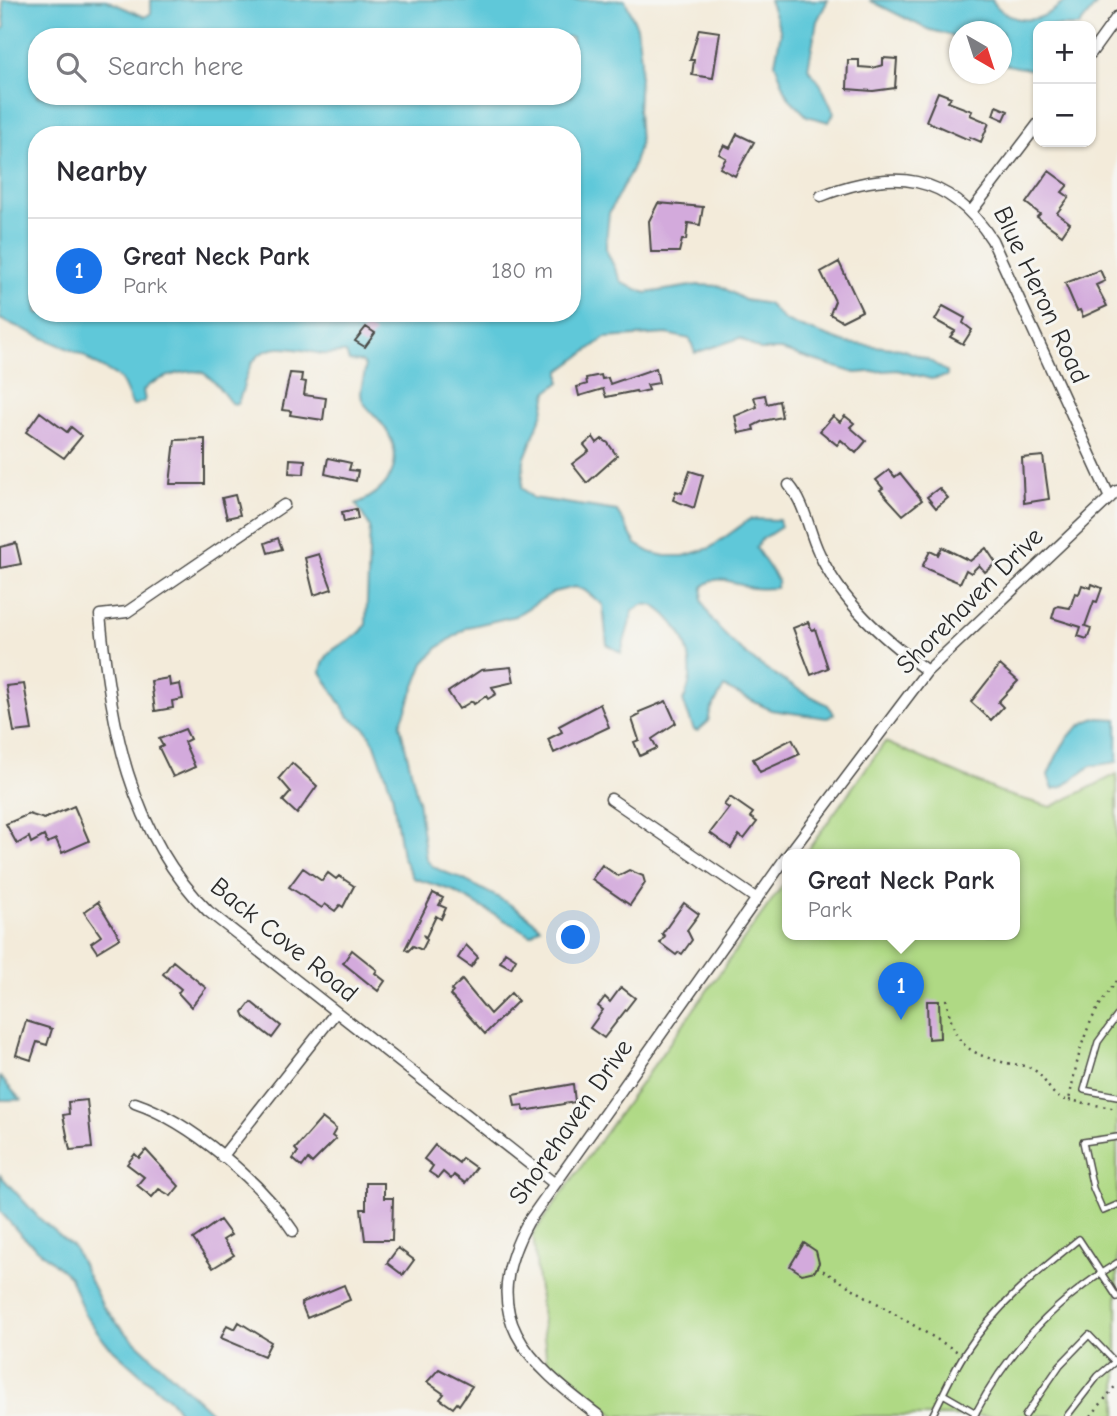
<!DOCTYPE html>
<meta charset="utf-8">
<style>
:root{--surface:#fff;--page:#f7f7f7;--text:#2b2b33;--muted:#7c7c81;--line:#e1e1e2;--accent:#1a73e8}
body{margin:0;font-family:"Comic Neue",sans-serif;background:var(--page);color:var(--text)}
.controls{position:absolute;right:21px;top:21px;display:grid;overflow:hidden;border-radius:14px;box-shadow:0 2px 5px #0004}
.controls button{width:63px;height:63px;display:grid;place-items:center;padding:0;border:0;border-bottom:2px solid var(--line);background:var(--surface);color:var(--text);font:35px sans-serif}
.compass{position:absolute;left:949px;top:21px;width:63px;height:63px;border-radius:50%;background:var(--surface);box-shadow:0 2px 5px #0004;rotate:141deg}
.you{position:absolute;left:574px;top:938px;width:24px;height:24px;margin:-18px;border:5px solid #fff;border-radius:50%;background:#1a73e8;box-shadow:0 0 0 10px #1a73e833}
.badge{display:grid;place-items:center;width:46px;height:46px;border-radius:50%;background:var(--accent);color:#fff;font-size:23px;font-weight:700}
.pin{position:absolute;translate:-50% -58px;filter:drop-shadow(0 2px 4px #0008)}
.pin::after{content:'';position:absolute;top:37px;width:24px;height:21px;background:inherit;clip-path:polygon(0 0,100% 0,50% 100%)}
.popup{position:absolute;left:782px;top:849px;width:238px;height:91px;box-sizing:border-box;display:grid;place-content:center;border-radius:14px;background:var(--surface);filter:drop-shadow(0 2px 5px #0005);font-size:23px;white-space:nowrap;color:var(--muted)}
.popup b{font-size:26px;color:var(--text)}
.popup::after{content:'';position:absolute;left:50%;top:100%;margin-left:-14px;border:14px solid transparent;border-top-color:var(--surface)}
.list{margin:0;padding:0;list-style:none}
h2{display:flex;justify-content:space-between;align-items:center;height:91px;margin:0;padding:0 28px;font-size:30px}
h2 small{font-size:23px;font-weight:400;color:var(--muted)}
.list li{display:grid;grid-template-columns:46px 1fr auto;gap:21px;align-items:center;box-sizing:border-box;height:105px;padding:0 28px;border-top:2px solid var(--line)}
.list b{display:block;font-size:26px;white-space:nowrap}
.list p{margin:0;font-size:23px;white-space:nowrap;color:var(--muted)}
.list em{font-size:23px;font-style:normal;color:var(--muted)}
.icon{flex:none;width:38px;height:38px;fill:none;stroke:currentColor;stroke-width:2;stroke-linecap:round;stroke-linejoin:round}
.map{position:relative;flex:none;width:1117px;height:1416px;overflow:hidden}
.search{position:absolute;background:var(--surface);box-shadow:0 2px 5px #0004;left:28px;top:28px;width:553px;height:77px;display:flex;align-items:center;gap:18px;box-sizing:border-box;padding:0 24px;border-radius:28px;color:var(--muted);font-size:26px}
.panel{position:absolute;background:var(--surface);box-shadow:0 2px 5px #0004;left:28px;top:126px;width:553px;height:196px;border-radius:28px}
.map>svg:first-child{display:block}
</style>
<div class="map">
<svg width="1117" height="1416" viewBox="0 0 1117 1416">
<rect width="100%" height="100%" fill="#f6f6f2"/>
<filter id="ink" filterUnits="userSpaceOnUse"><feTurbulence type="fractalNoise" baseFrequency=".0143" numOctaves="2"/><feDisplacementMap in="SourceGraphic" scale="14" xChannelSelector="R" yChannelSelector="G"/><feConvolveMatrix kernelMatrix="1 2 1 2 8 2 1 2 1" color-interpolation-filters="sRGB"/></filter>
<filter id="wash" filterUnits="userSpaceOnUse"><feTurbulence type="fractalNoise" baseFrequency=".00686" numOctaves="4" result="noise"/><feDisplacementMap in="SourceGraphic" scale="28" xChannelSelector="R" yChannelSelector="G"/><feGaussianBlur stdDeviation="1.57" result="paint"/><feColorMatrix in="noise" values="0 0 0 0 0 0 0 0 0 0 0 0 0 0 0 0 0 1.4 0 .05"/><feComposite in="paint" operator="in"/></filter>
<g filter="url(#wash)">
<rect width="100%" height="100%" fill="#f3ebda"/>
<!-- green -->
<path fill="#afd984" stroke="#6d8258" stroke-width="2" d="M885,742L1005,794L1051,807L1117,774V1416H616L547,1364L533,1234L787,879V934H1015V854H805Z"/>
<!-- water -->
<path fill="#5ec8d9" stroke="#447a82" stroke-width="2" fill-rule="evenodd" d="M2,0H106L145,17L151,13V0H625L637,27L641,59L638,110L640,144L632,169L609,213L606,242V250L622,283L646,293L698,285L720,286L745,300L768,304L785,321L846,343L901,349L927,359L947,372V376L931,379L897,370L855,373L781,350H760L740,338L695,353L690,339L667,334L605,338L560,371V382L547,392L543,412L524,460L522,488L533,498L617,511L636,544L652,553L665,556H684L710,548L750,519L779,520L781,527L761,540L756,548L778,581L776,588C768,588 760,589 752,588C734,585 719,571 703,587L702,600C718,645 788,685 828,705L834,714L827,718L771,710L724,687L710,712L708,722L698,731L694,730L683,701C698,671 689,637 666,615C658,608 653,603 642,605L633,611L621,653L607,644L603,605L584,590L575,587L554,592L515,616L468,627L439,647L424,663L400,725L418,800L426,859C435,872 451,873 464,880C490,893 519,907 540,927L531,935L451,890L413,878L402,856L392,793L375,744L365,728L349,717L321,672C325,641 357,645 366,624L370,527L356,504C395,488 408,455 379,420C373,412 366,409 362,399C358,387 366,378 365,366L362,362L349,361L346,353C339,352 331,355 324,354C302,351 268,338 252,363C244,376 244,392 237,404L231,403C223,394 215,380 205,374C192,366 151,379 143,391L145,401L133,406C128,397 126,387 120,379C110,369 95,367 85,356L0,319V31L5,27ZM37,37H572V96H37ZM37,135H572V313H37Z
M769,0H828L817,21L808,68L821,85L834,113L829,122L807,116L788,97L775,63L781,32Z
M869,0H992C1004,20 1029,25 1049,13C1055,10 1061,3 1067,1C1076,0 1091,0 1100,0L1079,26H1038V71L1002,64V32H960L959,42L950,35L927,29Z
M1096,718L1117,719V762L1091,766L1062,787L1053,789L1048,775C1058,751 1070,725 1096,718Z
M0,1077L21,1100H0Z
M0,1175L39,1218L74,1248L103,1307L124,1331L215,1416H182L173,1403L105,1342L84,1313L70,1277L21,1235L0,1211Z"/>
<g id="blocks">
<!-- building -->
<path fill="#d3aadc" d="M699,29L720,32L713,78L692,75L694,60H690Z
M883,58L897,59L895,88L873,91L847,89L848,60H859V67L872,68L883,65Z
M938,92L951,97L948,102L972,111L970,115L989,123L981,142L970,137L969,140L926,121Z
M996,106L1008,111L1004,120L993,115Z
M737,134L754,142L735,176L720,168L726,158L719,154L724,145L730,148Z
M1049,171L1068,185L1062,192L1069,197L1057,213L1070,223L1062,235L1037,217L1040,214L1026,203Z
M658,203L703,207L700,225L688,223L686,240H682L679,252H651L649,221Z
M839,262L862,311L842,321L830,314L835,301L821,272Z
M1100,270L1105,281L1096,285L1107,306L1083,317L1080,310L1077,311L1065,283Z
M943,306L965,318L963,323L972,330L963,344L950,337L955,331L935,320Z
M366,327L375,333L365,347L355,341Z
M656,368L659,383L647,385L649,390L637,393L636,391L606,397L603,389L579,396L577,387L587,384L586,378L601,375L602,379L608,378L610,384Z
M290,373L302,374L301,381L306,382L304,395L326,398L323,420L290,415L291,411L282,410Z
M765,395L767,404L779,401L782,417L763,421L753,426L754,430L739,433L735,416L757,407L754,397Z
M40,412L67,432L71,427L82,436L64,458L26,432Z
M833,416L840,422L845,416L854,423L850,427L866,441L856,453L841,440L837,445L820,431Z
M593,437L597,443L602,439L608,443L617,456L587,483L572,464L589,451L584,445Z
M205,439V484H170L175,440Z
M1043,456L1049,499L1024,503L1022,458Z
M328,458L351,463L349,470L358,471L356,481L325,474Z
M290,459L305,460L304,474L289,473Z
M889,470L895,477L900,473L922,500L903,515L880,490L883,488L876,480Z
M690,471L703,475L694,508L673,500L676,491L682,493Z
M939,488L948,498L936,508L927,497Z
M235,495L240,515L227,518L222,498Z
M356,509L358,519L344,522L342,512Z
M278,538L282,549L268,553L265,543Z
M16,543L21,564L0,568V547Z
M942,547L970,561L986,548L996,563L985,572L979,565L971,573L966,570L960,583L922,567L930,551L938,555Z
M319,554L332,589L314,595L305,558Z
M1092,584L1102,588L1097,602L1094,601L1085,626L1091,628L1087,639L1078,636L1081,627L1052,618L1055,608L1058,606L1070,608L1075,593L1079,594L1082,585L1091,588Z
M808,622L812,630L815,629L828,668L811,675L793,628Z
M1000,665L1018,681L998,702L1003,707L991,720L971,702Z
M511,667L514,682L492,687L496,694L488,699L486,696L474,704L472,701L459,709L448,692L481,670Z
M169,678L170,686L180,684L183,699L172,701L173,708L155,711L151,681Z
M24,684L32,730L14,732L6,686Z
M666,701L676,723L652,739L657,748L640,756L634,742L639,740L632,719L640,715L639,712Z
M600,704L609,727L554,753L548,739L562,732L559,726Z
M185,729L190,739L184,742L195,767L173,777L159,748L163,746L159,739Z
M792,739L800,754L760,772L753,759Z
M292,763L317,786L297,814L283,801L291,792L279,778Z
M730,797L753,813L750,817L757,822L744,839L739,835L731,848L710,833L729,808L724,805Z
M74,806L89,841L62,853L56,839L47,843L44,836L31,843L29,837L17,844L6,824L29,814L44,819Z
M602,865L618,876L629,870L643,876L645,883L630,905L592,879Z
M303,868L322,881L328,873L336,879L339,876L354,886L343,907L340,905L335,911L325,904L322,908L289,887Z
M433,893L443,898L439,905L446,908L441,919L436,916L426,937L423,935L427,940L422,950L413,946L408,951L405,949Z
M98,902L120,938L97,952L91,943L101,936L84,912Z
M684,903L699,914L687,930L692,940L682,954L679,952L676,955L660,943L665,936L662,934Z
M466,945L478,957L471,967L458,958Z
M352,950L377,970L375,973L385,981L378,991L343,963Z
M505,952L516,959L511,968L500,962Z
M173,961L206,988L191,1007L178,993L181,989L163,974Z
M462,980L490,1014L511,993L518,1001L485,1034L450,995L453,992L451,990Z
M621,987L635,998L604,1038L590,1028L603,1010L598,1006L605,997L610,1002Z
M927,1001H939L940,1038L928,1039Z
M251,1002L281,1026L272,1038L245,1017L243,1012Z
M26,1021L52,1029L47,1045L37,1042L31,1060L16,1055Z
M573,1084L575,1102L524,1111L523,1105L515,1106L513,1095Z
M87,1100L92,1148L70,1150L63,1115L69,1114L68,1102Z
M322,1118L336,1129L332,1136L336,1139L312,1163L308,1159L302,1167L293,1159L298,1152L295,1149Z
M435,1145L459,1163L462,1158L476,1168L465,1183L454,1175L451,1179L443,1172L438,1178L429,1172L433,1166L424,1159Z
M146,1150L179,1186L171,1196L159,1189L152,1197L137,1185L144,1177L127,1164L135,1154L139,1158Z
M366,1183H384V1198H393L392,1240H365L361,1209H366Z
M220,1220L231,1235L223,1240L234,1255L213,1268L193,1239Z
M804,1243L816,1251L819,1263L815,1271L802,1274L790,1266Z
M398,1248L414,1260L403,1275L387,1263Z
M344,1285L350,1300L307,1318L301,1303Z
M239,1322L271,1342L264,1356L221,1338L227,1325L235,1329Z
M439,1369L472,1386L459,1405L457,1403L453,1408L440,1399L444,1394L427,1382Z"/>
</g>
</g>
<g filter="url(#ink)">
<use href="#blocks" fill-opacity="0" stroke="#494845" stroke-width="2"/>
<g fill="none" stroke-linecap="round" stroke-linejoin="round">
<defs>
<path id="service" d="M1117,1016L1098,1042L1084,1090L1117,1096
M1117,1137L1083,1142L1093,1188L1103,1211L1117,1205
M943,1394L976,1413
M932,1416C943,1395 952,1373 965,1353C995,1307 1036,1273 1079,1239L1117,1297
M974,1416C1007,1352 1056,1300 1117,1263
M1025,1416L1060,1365L1089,1335L1115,1362
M1067,1416L1098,1376L1117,1360"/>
<path id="minor" d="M1091,53L1117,17
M821,196C892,168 948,172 992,240L1110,498
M971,212L1038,124
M789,485C806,505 808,530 819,553C841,602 884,639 927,671
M284,505L127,612L100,615C110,721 129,833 208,911L555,1184
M611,799L757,899
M789,854L927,671L1117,491
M135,1103C191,1122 261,1182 293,1231
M222,1157L336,1012
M599,1416C526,1361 476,1317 528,1222L787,856"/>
</defs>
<!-- service casing -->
<use href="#service" stroke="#494845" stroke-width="8"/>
<!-- minor casing -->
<use href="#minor" stroke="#494845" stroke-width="13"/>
<!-- path -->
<path stroke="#494845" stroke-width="2.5" stroke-dasharray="2 5" stroke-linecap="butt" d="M946,999C954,1039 960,1051 1002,1062C1012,1065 1025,1064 1034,1070C1048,1079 1050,1100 1069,1100C1079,1052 1084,1021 1117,981
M1069,1100L1117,1109
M817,1267L958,1352
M1091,1416L1117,1384"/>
<!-- service -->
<use href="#service" stroke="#fff" stroke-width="5"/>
<!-- minor -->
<use href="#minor" stroke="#fff" stroke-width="10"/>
</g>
</g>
<g text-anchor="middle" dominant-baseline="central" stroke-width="6" stroke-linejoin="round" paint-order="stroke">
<!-- street labels -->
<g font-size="26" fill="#2b2b2b" stroke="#f6f6f2">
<text transform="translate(1041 295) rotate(65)">Blue Heron Road</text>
<text transform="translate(970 601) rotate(-45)">Shorehaven Drive</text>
<text transform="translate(284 940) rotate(39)">Back Cove Road</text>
<text transform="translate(571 1122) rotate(-55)">Shorehaven Drive</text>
</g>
</g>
</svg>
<div class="controls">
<button>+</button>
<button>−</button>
</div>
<svg class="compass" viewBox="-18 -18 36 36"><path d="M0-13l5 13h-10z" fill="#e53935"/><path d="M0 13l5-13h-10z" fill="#7c7c81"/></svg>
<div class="you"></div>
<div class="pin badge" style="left:901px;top:1020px">1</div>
<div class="popup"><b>Great Neck Park</b>Park</div>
<div class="search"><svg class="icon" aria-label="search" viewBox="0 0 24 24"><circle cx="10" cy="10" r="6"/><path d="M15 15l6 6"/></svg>Search here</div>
<section class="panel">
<h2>Nearby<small></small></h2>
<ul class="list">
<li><span class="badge">1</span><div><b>Great Neck Park</b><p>Park</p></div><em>180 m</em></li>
</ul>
</section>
</div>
